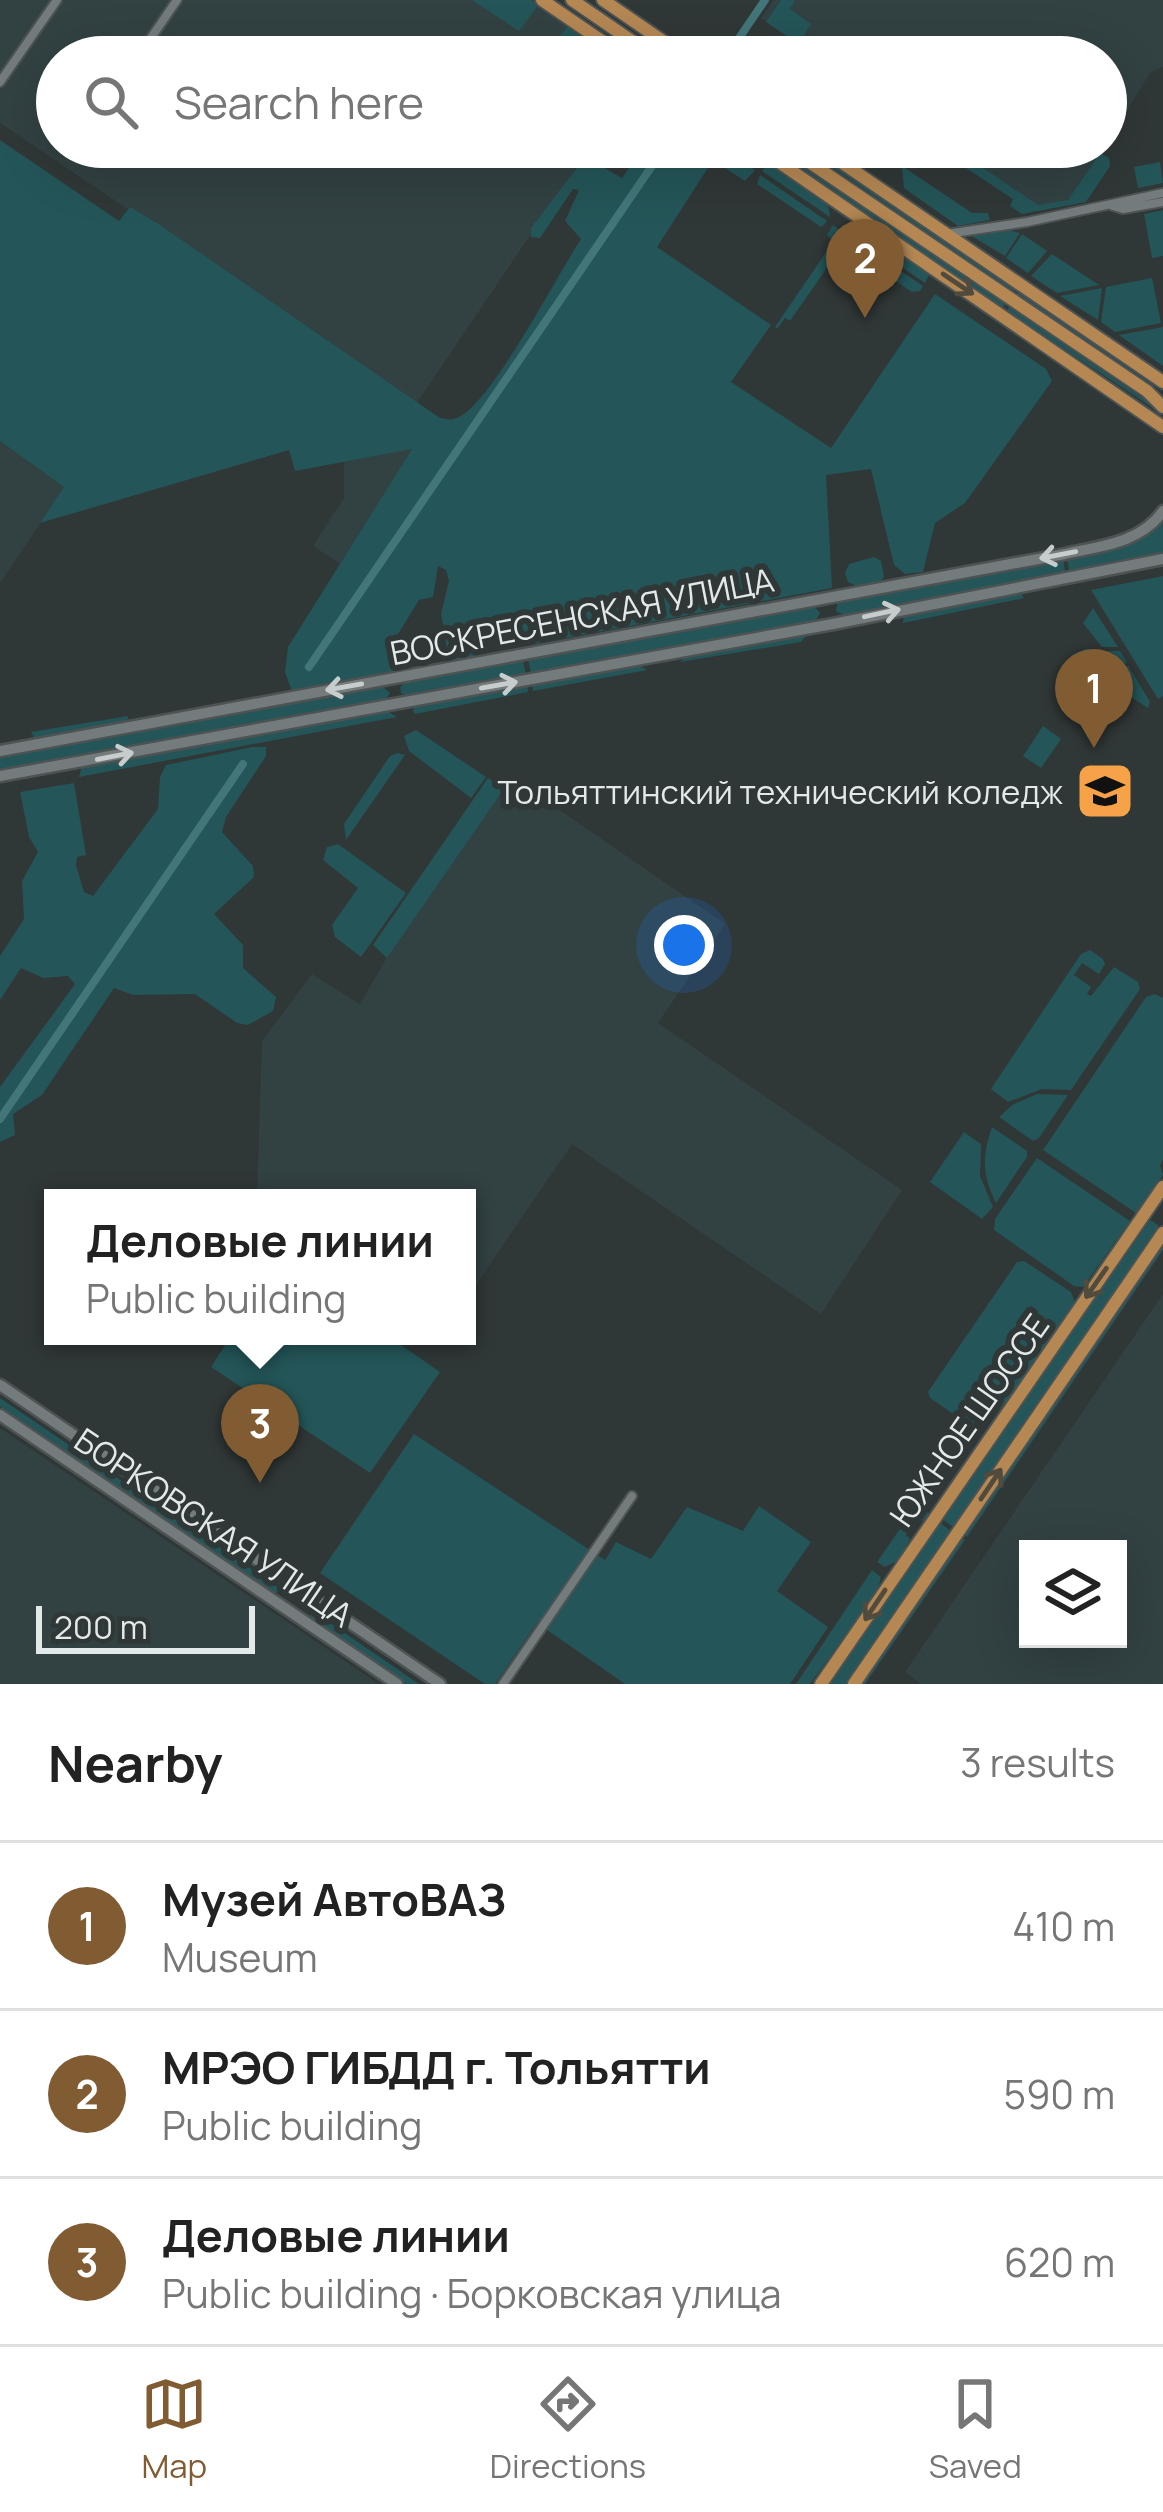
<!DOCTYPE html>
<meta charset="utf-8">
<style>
:root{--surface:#fff;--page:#f6f6f6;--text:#222;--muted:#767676;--line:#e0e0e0;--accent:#815c33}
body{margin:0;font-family:Manrope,sans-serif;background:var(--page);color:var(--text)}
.controls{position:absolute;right:36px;bottom:36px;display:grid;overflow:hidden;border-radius:0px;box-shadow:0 12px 48px #0002}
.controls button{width:108px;height:108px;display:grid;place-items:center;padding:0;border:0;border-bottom:3px solid var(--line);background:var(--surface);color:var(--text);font:60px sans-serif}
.scale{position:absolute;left:36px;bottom:30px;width:219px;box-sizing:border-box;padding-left:12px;border:6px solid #e3e8e8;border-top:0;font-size:33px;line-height:42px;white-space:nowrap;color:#e3e8e8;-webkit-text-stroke:9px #303737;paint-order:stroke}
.you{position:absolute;left:684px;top:945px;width:42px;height:42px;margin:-30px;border:9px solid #fff;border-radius:50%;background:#1a73e8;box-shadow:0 0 0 18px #1a73e833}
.badge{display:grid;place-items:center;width:78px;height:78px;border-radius:50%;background:var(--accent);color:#fff;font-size:39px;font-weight:700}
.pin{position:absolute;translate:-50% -99px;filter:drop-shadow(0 3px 6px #0008)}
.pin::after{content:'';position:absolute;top:63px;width:42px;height:36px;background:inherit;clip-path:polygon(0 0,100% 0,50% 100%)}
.popup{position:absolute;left:44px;top:1189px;width:432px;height:156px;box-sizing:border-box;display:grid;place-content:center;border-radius:0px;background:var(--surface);filter:drop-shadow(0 3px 9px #0005);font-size:39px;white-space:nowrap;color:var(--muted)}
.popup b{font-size:45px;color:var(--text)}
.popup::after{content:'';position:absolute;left:50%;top:100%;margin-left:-24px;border:24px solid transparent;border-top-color:var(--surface)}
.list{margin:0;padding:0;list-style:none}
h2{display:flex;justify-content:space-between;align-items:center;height:156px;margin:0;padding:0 48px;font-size:51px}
h2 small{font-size:39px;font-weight:400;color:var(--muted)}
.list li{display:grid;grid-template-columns:78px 1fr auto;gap:36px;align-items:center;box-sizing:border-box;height:168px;padding:0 48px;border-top:3px solid var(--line)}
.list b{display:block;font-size:45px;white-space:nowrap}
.list p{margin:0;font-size:39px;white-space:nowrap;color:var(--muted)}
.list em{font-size:39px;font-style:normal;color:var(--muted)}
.icon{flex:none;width:66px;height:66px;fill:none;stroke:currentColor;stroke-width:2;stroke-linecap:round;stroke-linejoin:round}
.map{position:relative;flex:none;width:1163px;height:1684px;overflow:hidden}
.search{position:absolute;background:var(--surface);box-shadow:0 12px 48px #0002;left:36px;right:36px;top:36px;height:132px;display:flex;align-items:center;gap:30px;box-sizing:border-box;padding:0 42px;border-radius:66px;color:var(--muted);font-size:45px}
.sheet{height:660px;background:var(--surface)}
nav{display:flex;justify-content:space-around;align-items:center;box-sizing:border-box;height:168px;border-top:3px solid var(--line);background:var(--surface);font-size:33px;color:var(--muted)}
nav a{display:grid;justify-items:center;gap:6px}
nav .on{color:var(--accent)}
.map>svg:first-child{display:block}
</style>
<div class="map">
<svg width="1163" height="1684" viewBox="0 0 1163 1684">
<rect width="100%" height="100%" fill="#303737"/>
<!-- built -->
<path fill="#324142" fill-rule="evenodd" d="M0,0H532L616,57H57V147H590L416,404L0,123Z
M774,0H1163V67L1151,72L1106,144V57H818L761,18Z
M950,147H1104L1068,200L1037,206Z
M0,441L65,487L0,583Z
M413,448L340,564L313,546L344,498V461Z
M512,777L725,924L658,1023L902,1190L821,1314L572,1144L467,1298V1198H257L262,1041L312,974L360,1004L386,959Z
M1163,1294V1684H921L905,1672ZM1028,1549H1118V1639H1028Z
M0,1428L379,1684H0Z"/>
<!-- green -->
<path fill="#245558" d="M472,0H532L537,7L519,31Z
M781,0H795L790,9L811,24L802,38L830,57H818L766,22Z
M568,26C580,32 578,37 584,45C593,57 605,53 616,57H560L549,49Z
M0,140L119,221L130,207L157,223L440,418C449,419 450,421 459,417C492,402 558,274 581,239L565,221L579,190L573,189L540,238L531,237V228L585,157L622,178L643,147H720L755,170L745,181L713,160L657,247L771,325L731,382L831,448L935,294L1046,369L1052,381L965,503L935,523L923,572L905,574L894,565L871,469L826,475L832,588L529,645L522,638L489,642L485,654L449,661L441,614L449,581L446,570L438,566L433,597L419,600L390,647L393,672L293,694L285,672L288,647L412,449L295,471L289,450L40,523L64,487L0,441Z
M767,147H775L1005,304L1003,308Z
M802,147H809L1016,288L1013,291Z
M934,147H952L1038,205L1068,200L1100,153L1109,158L1110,166L1086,202L1022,214L1010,206L1013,199Z
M1160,162L1163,183L1138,188L1134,167Z
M768,164L828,203L830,217L762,171Z
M902,166L972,213H988L990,220L958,226L904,188Z
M760,175L827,221L821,227L757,184Z
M1163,210V256L1152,258L1144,214Z
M833,225L849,236L790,321L785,318L777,329L775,327L833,242L827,235Z
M863,226L926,269L929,275L925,283L856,236Z
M1005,229L1020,233L1005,256L970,235Z
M1022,234L1047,251L1028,273L1006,258Z
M854,239L923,286L920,291L912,292L852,252L850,247Z
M1052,254L1099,285L1057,293L1031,276Z
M1152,278L1161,323L1115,332L1101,322L1106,287Z
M1102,288L1098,320L1060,296Z
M1020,290L1162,388V391L1017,294Z
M1009,307L1156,407V410L1007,311Z
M1163,327V366L1119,335Z
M1163,522V554L1069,572L1067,557L1136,541Z
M874,557L881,561L884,577L881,581L857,586L848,582L845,573L849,564Z
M1063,557L1065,573L843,615L836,611L838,600Z
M1163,576V696L1158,699L1091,590Z
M1010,593H1021L1024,598L903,623L904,614Z
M813,605L820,613L816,620L531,674L528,659Z
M1093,608L1118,647H1102L1083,623Z
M808,633L801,642L680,662L690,653Z
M1086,649H1099L1111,663L1105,651H1120L1127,662L1110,684L1103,679L1109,669L1087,654L1081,662L1071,655Z
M523,660L526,675L406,697L401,693L400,687L406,682Z
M635,663L647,670L533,691L532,683Z
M1128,665L1150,702L1148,708L1113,686Z
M527,684L528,692L415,714L413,711L415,705Z
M382,686L390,693L385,701L0,771V756Z
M385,710L397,717L79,777L82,766Z
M128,716L127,724L36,741L31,732Z
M1043,726L1061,739L1041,768L1023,756Z
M416,730L486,777L471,798L409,751L404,736Z
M252,747H266V756L226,817L222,832L253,866L254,877L214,914L243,945V968L276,997L273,1011L248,1025L237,1023L195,994L133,995L114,988L42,1095L13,1114L15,1135L0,1142V1087L75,984L68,976L43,978L21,968L0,1000V956L24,919L22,881L38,852L29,837L20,792L74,783L86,855L77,857L76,865L84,892L93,896L158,809L160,777L166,765Z
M398,753L405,755L346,840L344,824L390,756Z
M488,778L504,789L387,958L373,945Z
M338,844L406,893L361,957L335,937L332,925L358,888L323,860L327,847Z
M1090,950L1103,959L1105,964L1099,974L1082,963L1074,975L1091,987L1087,994L1091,996L1114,967L1138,982L1140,989L1071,1090L1042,1089L1008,1102L991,1089L1081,954Z
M1155,994L1163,998V1160L1160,1165L1163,1175L1136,1213L1043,1150L1146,997Z
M1037,1094L1068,1095L1039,1138L1033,1141L999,1117L1012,1105Z
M992,1127L1027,1151V1157L996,1203C982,1175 982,1156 992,1127Z
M964,1132L981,1144L980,1176L993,1207L982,1219L930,1182Z
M1037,1158L1130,1221L1083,1287L1074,1286L994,1230L995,1219Z
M1150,1220L1158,1225L1157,1231L953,1527L942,1519Z
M1163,1242V1250L967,1537L963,1533Z
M1024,1261L1071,1292L1075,1302L1012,1396L983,1426L969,1425L930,1398L928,1392L1017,1262Z
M231,1336H388L440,1372L370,1473L211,1367Z
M0,1398L279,1588L280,1592L275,1593L0,1406Z
M414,1434L605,1560L616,1542L651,1559L687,1507L743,1531L759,1506L811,1542L777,1591L828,1627L790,1684H625L537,1623L495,1684H485L320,1573Z
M917,1504L929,1514L923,1521L917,1518L906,1535L910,1539L899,1560L885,1567L877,1562Z
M939,1522L951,1531L846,1684H829Z
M960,1537L965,1540L865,1684H861Z
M872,1570L881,1577L877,1592L810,1684H796Z
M310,1612H314L419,1684H407L310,1618Z"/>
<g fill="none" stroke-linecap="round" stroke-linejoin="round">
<!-- canal -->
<path stroke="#427679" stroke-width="8" d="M733,47L765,0
M309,667L665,147
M0,1119L243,764"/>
<defs>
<path id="street" d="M138,57L177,0
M0,82L57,0
M1113,206L1123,209L1163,202
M947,234L1027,222L1163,193
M503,1684L632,1496"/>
<path id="secondary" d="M0,751L1065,554C1100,546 1141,543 1163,511
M0,776L833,624L1163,559
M0,1385L440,1684
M0,1415L397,1684"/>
<path id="primary" d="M542,0L625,57
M572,0L655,57
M603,0L686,57
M757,147L1163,427
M787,147L1147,391L1163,407
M819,147L1163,382
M821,1684L1163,1187
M854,1684L1163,1233"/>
</defs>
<!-- street casing -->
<use href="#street" stroke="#4d5353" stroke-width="12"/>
<!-- secondary casing -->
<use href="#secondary" stroke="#4d5353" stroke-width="15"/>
<!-- primary casing -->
<use href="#primary" stroke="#4d5353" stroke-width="16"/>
<!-- street -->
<use href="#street" stroke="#747b7c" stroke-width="8"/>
<!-- secondary -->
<use href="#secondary" stroke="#747b7c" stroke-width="10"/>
<!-- primary -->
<use href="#primary" stroke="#b48753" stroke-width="12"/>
</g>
<!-- one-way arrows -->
<defs><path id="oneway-shaft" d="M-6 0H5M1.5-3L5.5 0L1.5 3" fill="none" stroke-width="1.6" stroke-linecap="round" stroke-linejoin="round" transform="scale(3)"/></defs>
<g stroke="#514b3e">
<use href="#oneway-shaft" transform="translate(958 284) rotate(34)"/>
<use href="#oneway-shaft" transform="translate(1096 1283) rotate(125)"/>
<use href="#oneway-shaft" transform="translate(991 1484) rotate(-56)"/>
<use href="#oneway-shaft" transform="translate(875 1605) rotate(124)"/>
</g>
<g stroke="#c7cdcd">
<use href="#oneway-shaft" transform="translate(1058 555) rotate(169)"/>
<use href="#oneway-shaft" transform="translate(882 613) rotate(-12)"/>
<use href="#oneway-shaft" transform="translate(499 685) rotate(-10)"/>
<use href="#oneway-shaft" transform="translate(344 687) rotate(170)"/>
<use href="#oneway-shaft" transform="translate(115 756) rotate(-11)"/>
</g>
<!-- icons -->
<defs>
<symbol id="university-square" viewBox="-11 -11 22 22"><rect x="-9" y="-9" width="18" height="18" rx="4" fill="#f6a248" stroke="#303737"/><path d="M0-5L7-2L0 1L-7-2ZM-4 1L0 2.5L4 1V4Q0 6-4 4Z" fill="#111"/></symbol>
</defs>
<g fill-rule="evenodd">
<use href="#university-square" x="1072" y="758" width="66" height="66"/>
</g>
<g text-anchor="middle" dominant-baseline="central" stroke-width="12" stroke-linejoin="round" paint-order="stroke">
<!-- street labels -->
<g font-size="33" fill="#e3e8e8" stroke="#303737">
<text transform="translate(582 616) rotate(-11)">ВОСКРЕСЕНСКАЯ УЛИЦА</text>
<text transform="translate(969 1420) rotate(-55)">ЮЖНОЕ ШОССЕ</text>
<text transform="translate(214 1527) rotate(34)">БОРКОВСКАЯ УЛИЦА</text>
</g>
<!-- poi labels -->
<g font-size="33" fill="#e3e8e8" stroke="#303737" text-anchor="end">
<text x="1063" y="791">Тольяттинский технический коледж</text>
</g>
</g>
</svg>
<div class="controls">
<button><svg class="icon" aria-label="layers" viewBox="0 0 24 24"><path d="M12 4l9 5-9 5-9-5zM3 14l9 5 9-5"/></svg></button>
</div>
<div class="scale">200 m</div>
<div class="you"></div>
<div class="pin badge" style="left:1094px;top:748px">1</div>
<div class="pin badge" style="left:865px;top:318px">2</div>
<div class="pin badge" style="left:260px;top:1483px">3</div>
<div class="popup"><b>Деловые линии</b>Public building</div>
<div class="search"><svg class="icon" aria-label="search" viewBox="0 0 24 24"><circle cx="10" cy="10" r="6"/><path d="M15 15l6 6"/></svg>Search here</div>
</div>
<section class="sheet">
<h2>Nearby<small>3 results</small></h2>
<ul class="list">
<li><span class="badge">1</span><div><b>Музей АвтоВАЗ</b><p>Museum</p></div><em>410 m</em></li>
<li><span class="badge">2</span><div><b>МРЭО ГИБДД г. Тольятти</b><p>Public building</p></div><em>590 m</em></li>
<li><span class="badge">3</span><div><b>Деловые линии</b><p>Public building · Борковская улица</p></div><em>620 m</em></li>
</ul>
</section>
<nav>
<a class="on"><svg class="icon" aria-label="map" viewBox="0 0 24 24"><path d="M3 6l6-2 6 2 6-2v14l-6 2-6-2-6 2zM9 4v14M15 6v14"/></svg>Map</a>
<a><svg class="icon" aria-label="directions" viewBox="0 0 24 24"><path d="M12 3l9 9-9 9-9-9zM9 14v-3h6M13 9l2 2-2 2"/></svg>Directions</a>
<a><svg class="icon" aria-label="saved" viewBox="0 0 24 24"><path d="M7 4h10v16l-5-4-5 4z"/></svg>Saved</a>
</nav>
